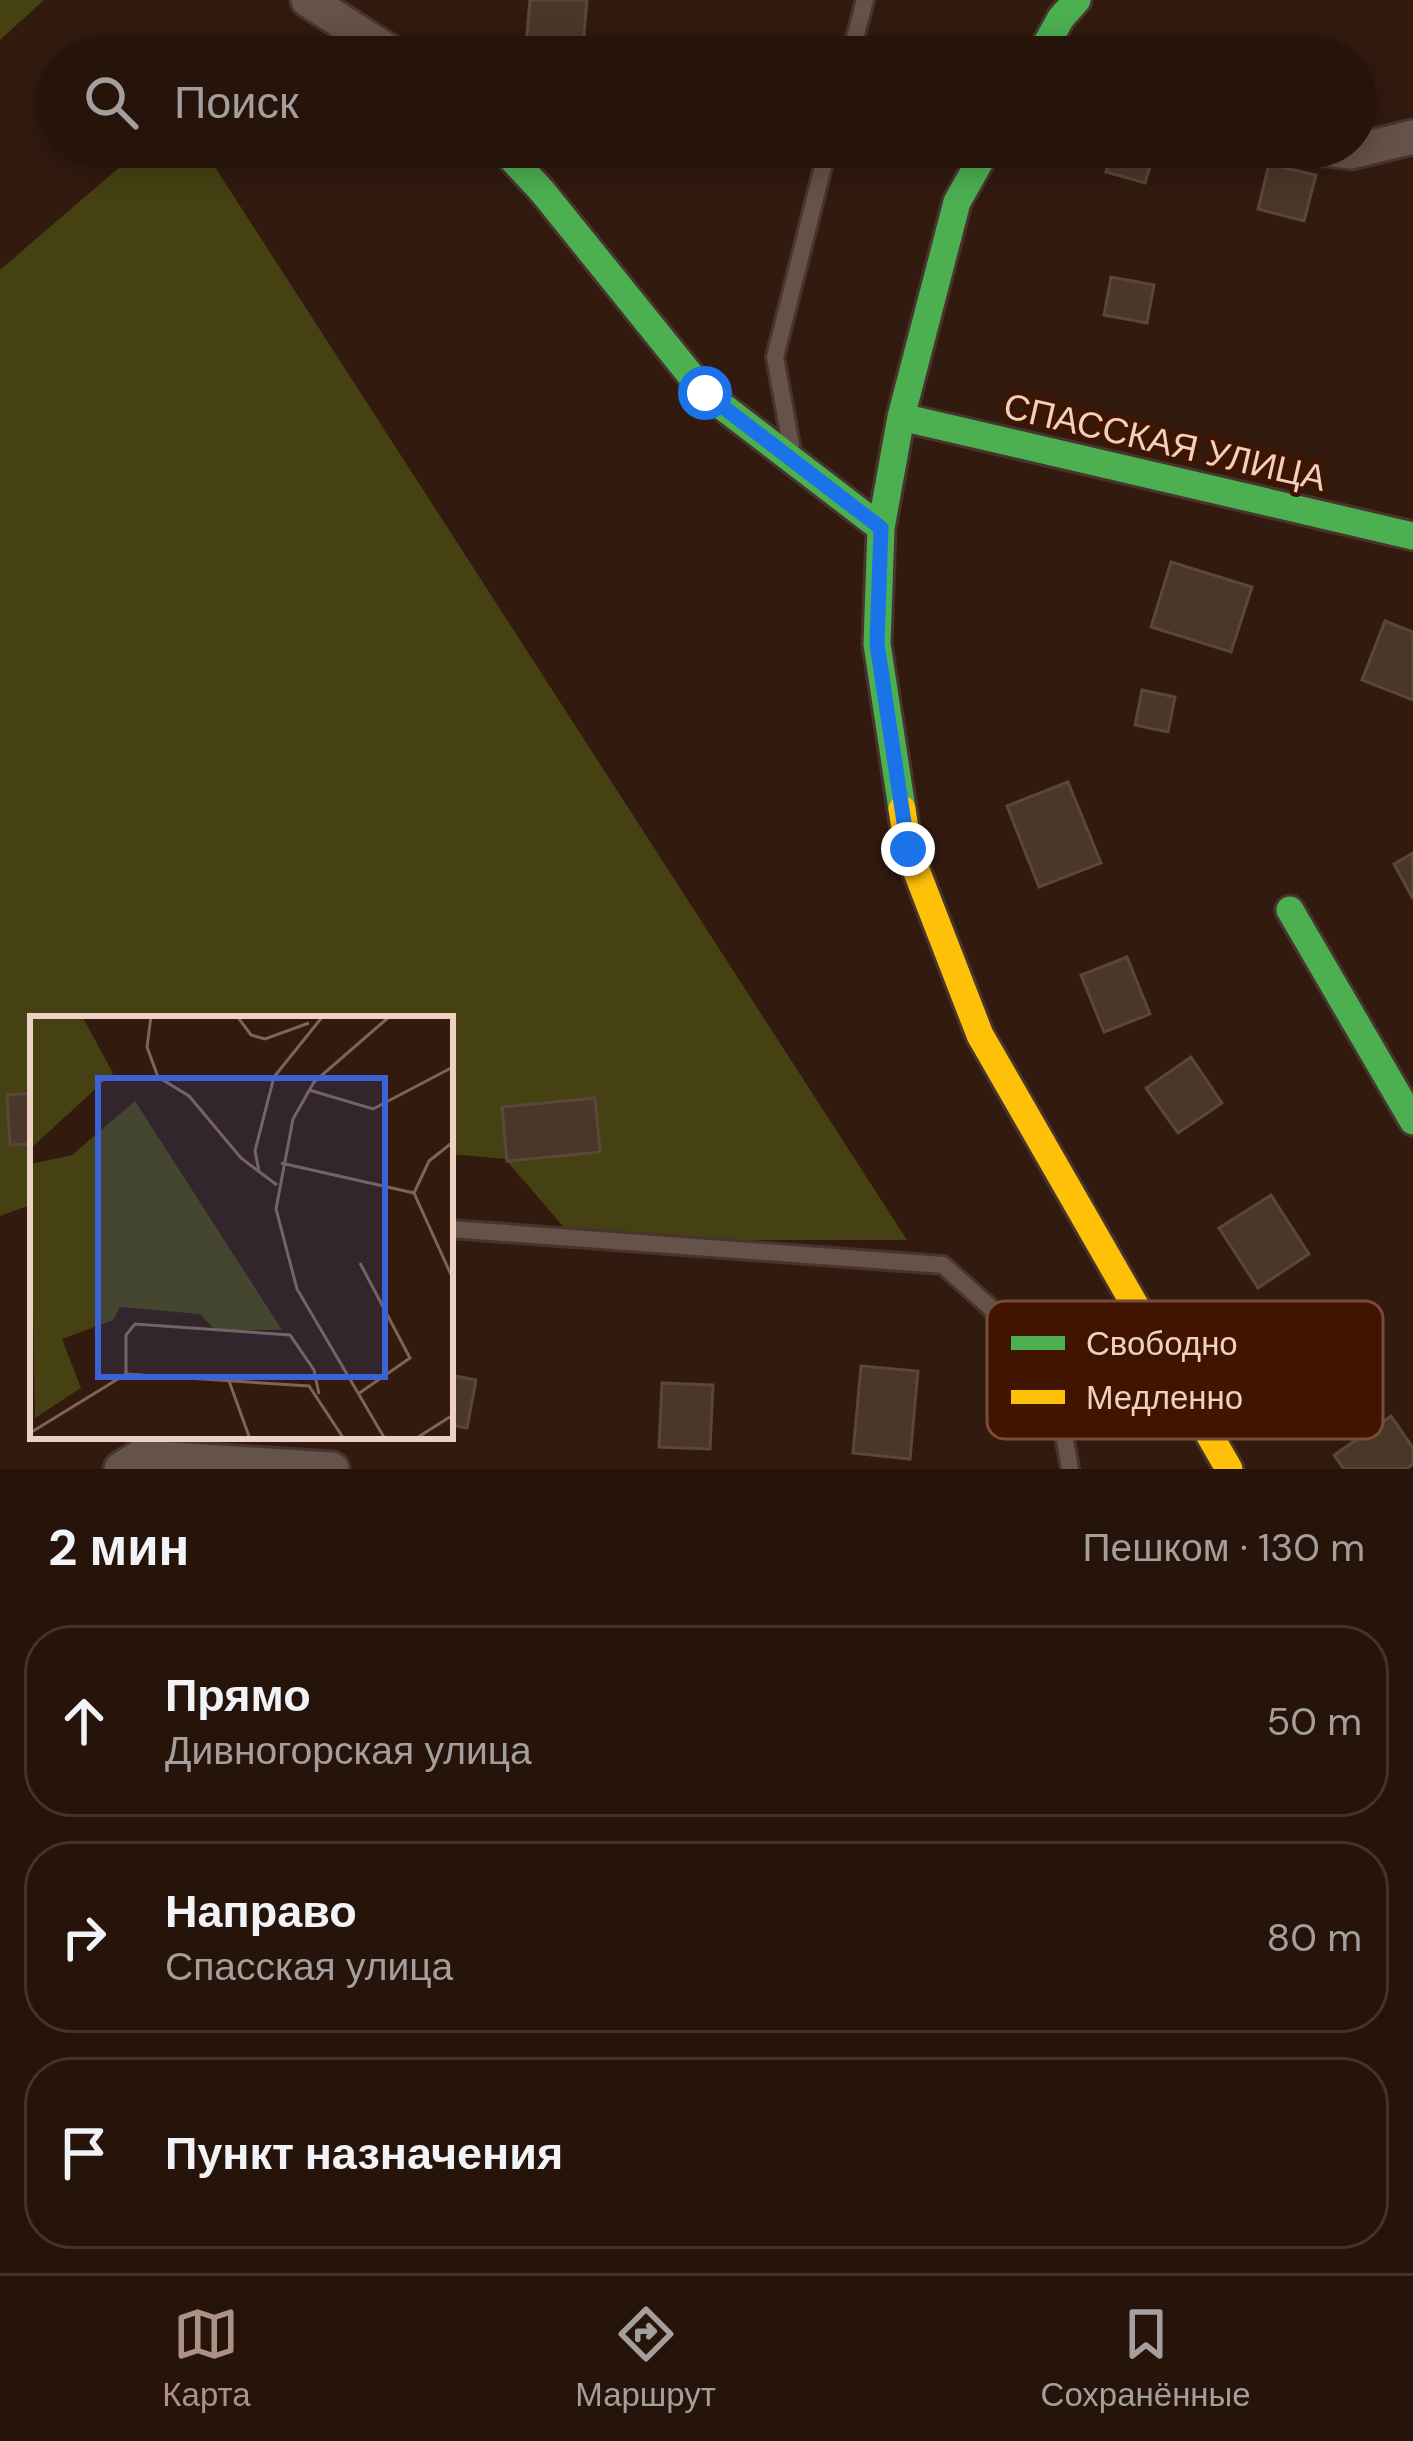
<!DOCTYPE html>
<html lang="ru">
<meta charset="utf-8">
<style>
:root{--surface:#26140b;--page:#322119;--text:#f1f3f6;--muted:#a49e9d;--line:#42332c;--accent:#ad9184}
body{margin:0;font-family:"DM Sans",sans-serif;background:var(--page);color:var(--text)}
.stop{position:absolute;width:36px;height:36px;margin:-27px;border:9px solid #1a73e8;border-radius:50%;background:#fff}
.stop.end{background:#1a73e8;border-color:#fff;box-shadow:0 3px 12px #0008}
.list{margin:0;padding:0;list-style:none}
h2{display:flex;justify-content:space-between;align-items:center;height:156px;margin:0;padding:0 48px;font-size:51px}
h2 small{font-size:39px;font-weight:400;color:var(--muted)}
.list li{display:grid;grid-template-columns:78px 1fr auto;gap:36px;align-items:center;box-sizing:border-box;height:192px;margin:0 24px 24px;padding:0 24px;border:3px solid var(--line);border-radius:48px}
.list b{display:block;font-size:45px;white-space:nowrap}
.list p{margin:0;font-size:39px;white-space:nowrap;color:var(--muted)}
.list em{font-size:39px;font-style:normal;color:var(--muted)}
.icon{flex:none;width:66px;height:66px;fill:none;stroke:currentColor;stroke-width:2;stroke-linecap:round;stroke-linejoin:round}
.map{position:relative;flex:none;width:1413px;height:1469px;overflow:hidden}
.search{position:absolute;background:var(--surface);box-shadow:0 6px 30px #0003;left:36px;right:36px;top:36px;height:132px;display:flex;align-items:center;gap:30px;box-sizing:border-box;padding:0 42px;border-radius:66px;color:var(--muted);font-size:45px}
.sheet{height:804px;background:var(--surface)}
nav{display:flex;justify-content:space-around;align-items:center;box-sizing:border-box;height:168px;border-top:3px solid var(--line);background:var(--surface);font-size:33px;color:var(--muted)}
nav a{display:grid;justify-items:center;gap:6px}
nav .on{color:var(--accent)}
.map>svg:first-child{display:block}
</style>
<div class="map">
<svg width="1413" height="1469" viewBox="0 0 1413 1469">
<rect width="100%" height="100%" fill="#321a0f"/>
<!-- green -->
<path fill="#464113" d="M0,0H44L0,40Z
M143,147H202L907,1240H575L505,1159L450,1154V1019H33V1204L0,1216V270Z"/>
<!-- building -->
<path fill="#4a3729" stroke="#5a4739" stroke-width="3" d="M530,0H587L582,57L525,56Z
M1113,147H1156L1145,183L1106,172Z
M1269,164L1316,175L1304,221L1258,209Z
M1111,277L1154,285L1147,323L1104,315Z
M1171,562L1252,587L1231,652L1151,627Z
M1385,621L1413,632V700L1362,680Z
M1142,690L1175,697L1168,732L1135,725Z
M1068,782L1101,863L1039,887L1007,806Z
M1413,853V899L1394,864Z
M1127,957L1150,1014L1104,1032L1081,975Z
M1191,1057L1222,1103L1178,1133L1146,1088Z
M33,1093V1144L10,1145L7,1095Z
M595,1098L600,1152L507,1161L502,1107Z
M1271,1195L1309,1254L1258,1288L1219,1228Z
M861,1366L918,1371L910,1459L853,1453Z
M450,1375L476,1380L467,1428L450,1425Z
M662,1383L713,1385L710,1449L659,1447Z
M1391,1416L1413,1448V1464L1406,1469H1344L1334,1455Z"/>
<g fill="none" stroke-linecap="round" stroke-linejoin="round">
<defs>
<path id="lane" d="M850,57L865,0
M791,445L775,357L828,147
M450,1229L943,1265L992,1309L1064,1435L1070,1469"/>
<path id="street" d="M308,0L397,57
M1309,147L1351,152L1413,137
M121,1469L140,1457L332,1469"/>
<path id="fast" d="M1039,57L1061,18L1077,0
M501,147L542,191L705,393L881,528
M901,417L1413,536
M902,809L877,644L881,528L901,417L957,202L988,147
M1290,910L1413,1121"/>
<path id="slow" d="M902,809L908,849L980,1035L1229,1469"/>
</defs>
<!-- lane casing -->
<use href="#lane" stroke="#48342e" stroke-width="22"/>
<!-- street casing -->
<use href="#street" stroke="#48342e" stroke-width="39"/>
<!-- fast casing -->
<use href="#fast" stroke="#48342e" stroke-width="33"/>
<!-- slow casing -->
<use href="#slow" stroke="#48342e" stroke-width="33"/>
<!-- lane -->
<use href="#lane" stroke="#655248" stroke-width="16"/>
<!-- street -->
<use href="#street" stroke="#655248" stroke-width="33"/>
<!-- fast -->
<use href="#fast" stroke="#4caf50" stroke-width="27"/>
<!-- slow -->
<use href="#slow" stroke="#ffc107" stroke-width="27"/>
</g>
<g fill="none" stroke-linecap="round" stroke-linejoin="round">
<!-- route -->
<path stroke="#1a73e8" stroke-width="15" d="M705,393L881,528L877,644L908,849"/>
</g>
<g text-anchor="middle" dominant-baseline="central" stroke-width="9" stroke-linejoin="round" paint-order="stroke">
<!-- street labels -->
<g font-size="36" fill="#efd1c3" stroke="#411400">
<text transform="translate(1165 442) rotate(13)">СПАССКАЯ УЛИЦА</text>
</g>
</g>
<!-- overview -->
<g transform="translate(30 1016)">
<rect width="423" height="423" fill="#321a0f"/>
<path d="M0,0H52L83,57L0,133ZM105,85L252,314H185L170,298L90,291L83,304L32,323L51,372L5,402L0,148L42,139Z" fill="#464113"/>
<path fill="none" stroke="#7e6357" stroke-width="3" d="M121,0L117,31L128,61L159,80L211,142L247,169M207,0L221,19L235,23L279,7M279,74L343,93L423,51M423,126L399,145L384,177L423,263M251,147L384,177M229,155L225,135L244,61L293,0M96,358V319L105,308L260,319L284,354L289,378M199,365L220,423M328,378L380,342L330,247M0,417L96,358L279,370L314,423M355,423L267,273L246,193L263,103L284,66L360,0M385,423L423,399"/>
<path fill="#3c62d5" fill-opacity="0.15" stroke="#3c62d5" stroke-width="6" d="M68,62H355V361H68Z"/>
<rect width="423" height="423" fill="none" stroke="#efd1c3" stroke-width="6"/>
</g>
<!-- legend -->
<rect x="987" y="1301" width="396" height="138" rx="18" fill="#411400" stroke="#754d3a" stroke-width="3"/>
<rect x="1011" y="1336" width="54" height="14" fill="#4caf50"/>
<rect x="1011" y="1390" width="54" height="14" fill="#ffc107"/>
<g font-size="33" fill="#efd1c3">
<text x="1086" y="1355">Свободно</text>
<text x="1086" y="1409">Медленно</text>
</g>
</svg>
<div class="stop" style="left:705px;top:393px"></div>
<div class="stop end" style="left:908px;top:849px"></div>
<div class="search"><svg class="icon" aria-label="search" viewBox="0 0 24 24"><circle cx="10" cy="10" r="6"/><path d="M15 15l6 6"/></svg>Поиск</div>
</div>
<section class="sheet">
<h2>2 мин<small>Пешком · 130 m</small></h2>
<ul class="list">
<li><svg class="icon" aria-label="ahead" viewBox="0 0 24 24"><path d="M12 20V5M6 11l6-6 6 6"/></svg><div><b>Прямо</b><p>Дивногорская улица</p></div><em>50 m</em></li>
<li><svg class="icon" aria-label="right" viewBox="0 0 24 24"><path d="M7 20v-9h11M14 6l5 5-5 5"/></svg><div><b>Направо</b><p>Спасская улица</p></div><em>80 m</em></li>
<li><svg class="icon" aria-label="arrive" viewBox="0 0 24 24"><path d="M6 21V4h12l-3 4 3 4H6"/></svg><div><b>Пункт назначения</b></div></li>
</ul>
</section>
<nav>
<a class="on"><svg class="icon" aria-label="map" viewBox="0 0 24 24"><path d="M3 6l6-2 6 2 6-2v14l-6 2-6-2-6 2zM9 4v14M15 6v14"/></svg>Карта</a>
<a><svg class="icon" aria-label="directions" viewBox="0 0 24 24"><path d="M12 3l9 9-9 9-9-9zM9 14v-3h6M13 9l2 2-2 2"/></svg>Маршрут</a>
<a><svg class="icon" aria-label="saved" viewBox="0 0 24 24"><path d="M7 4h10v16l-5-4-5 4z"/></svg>Сохранённые</a>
</nav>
